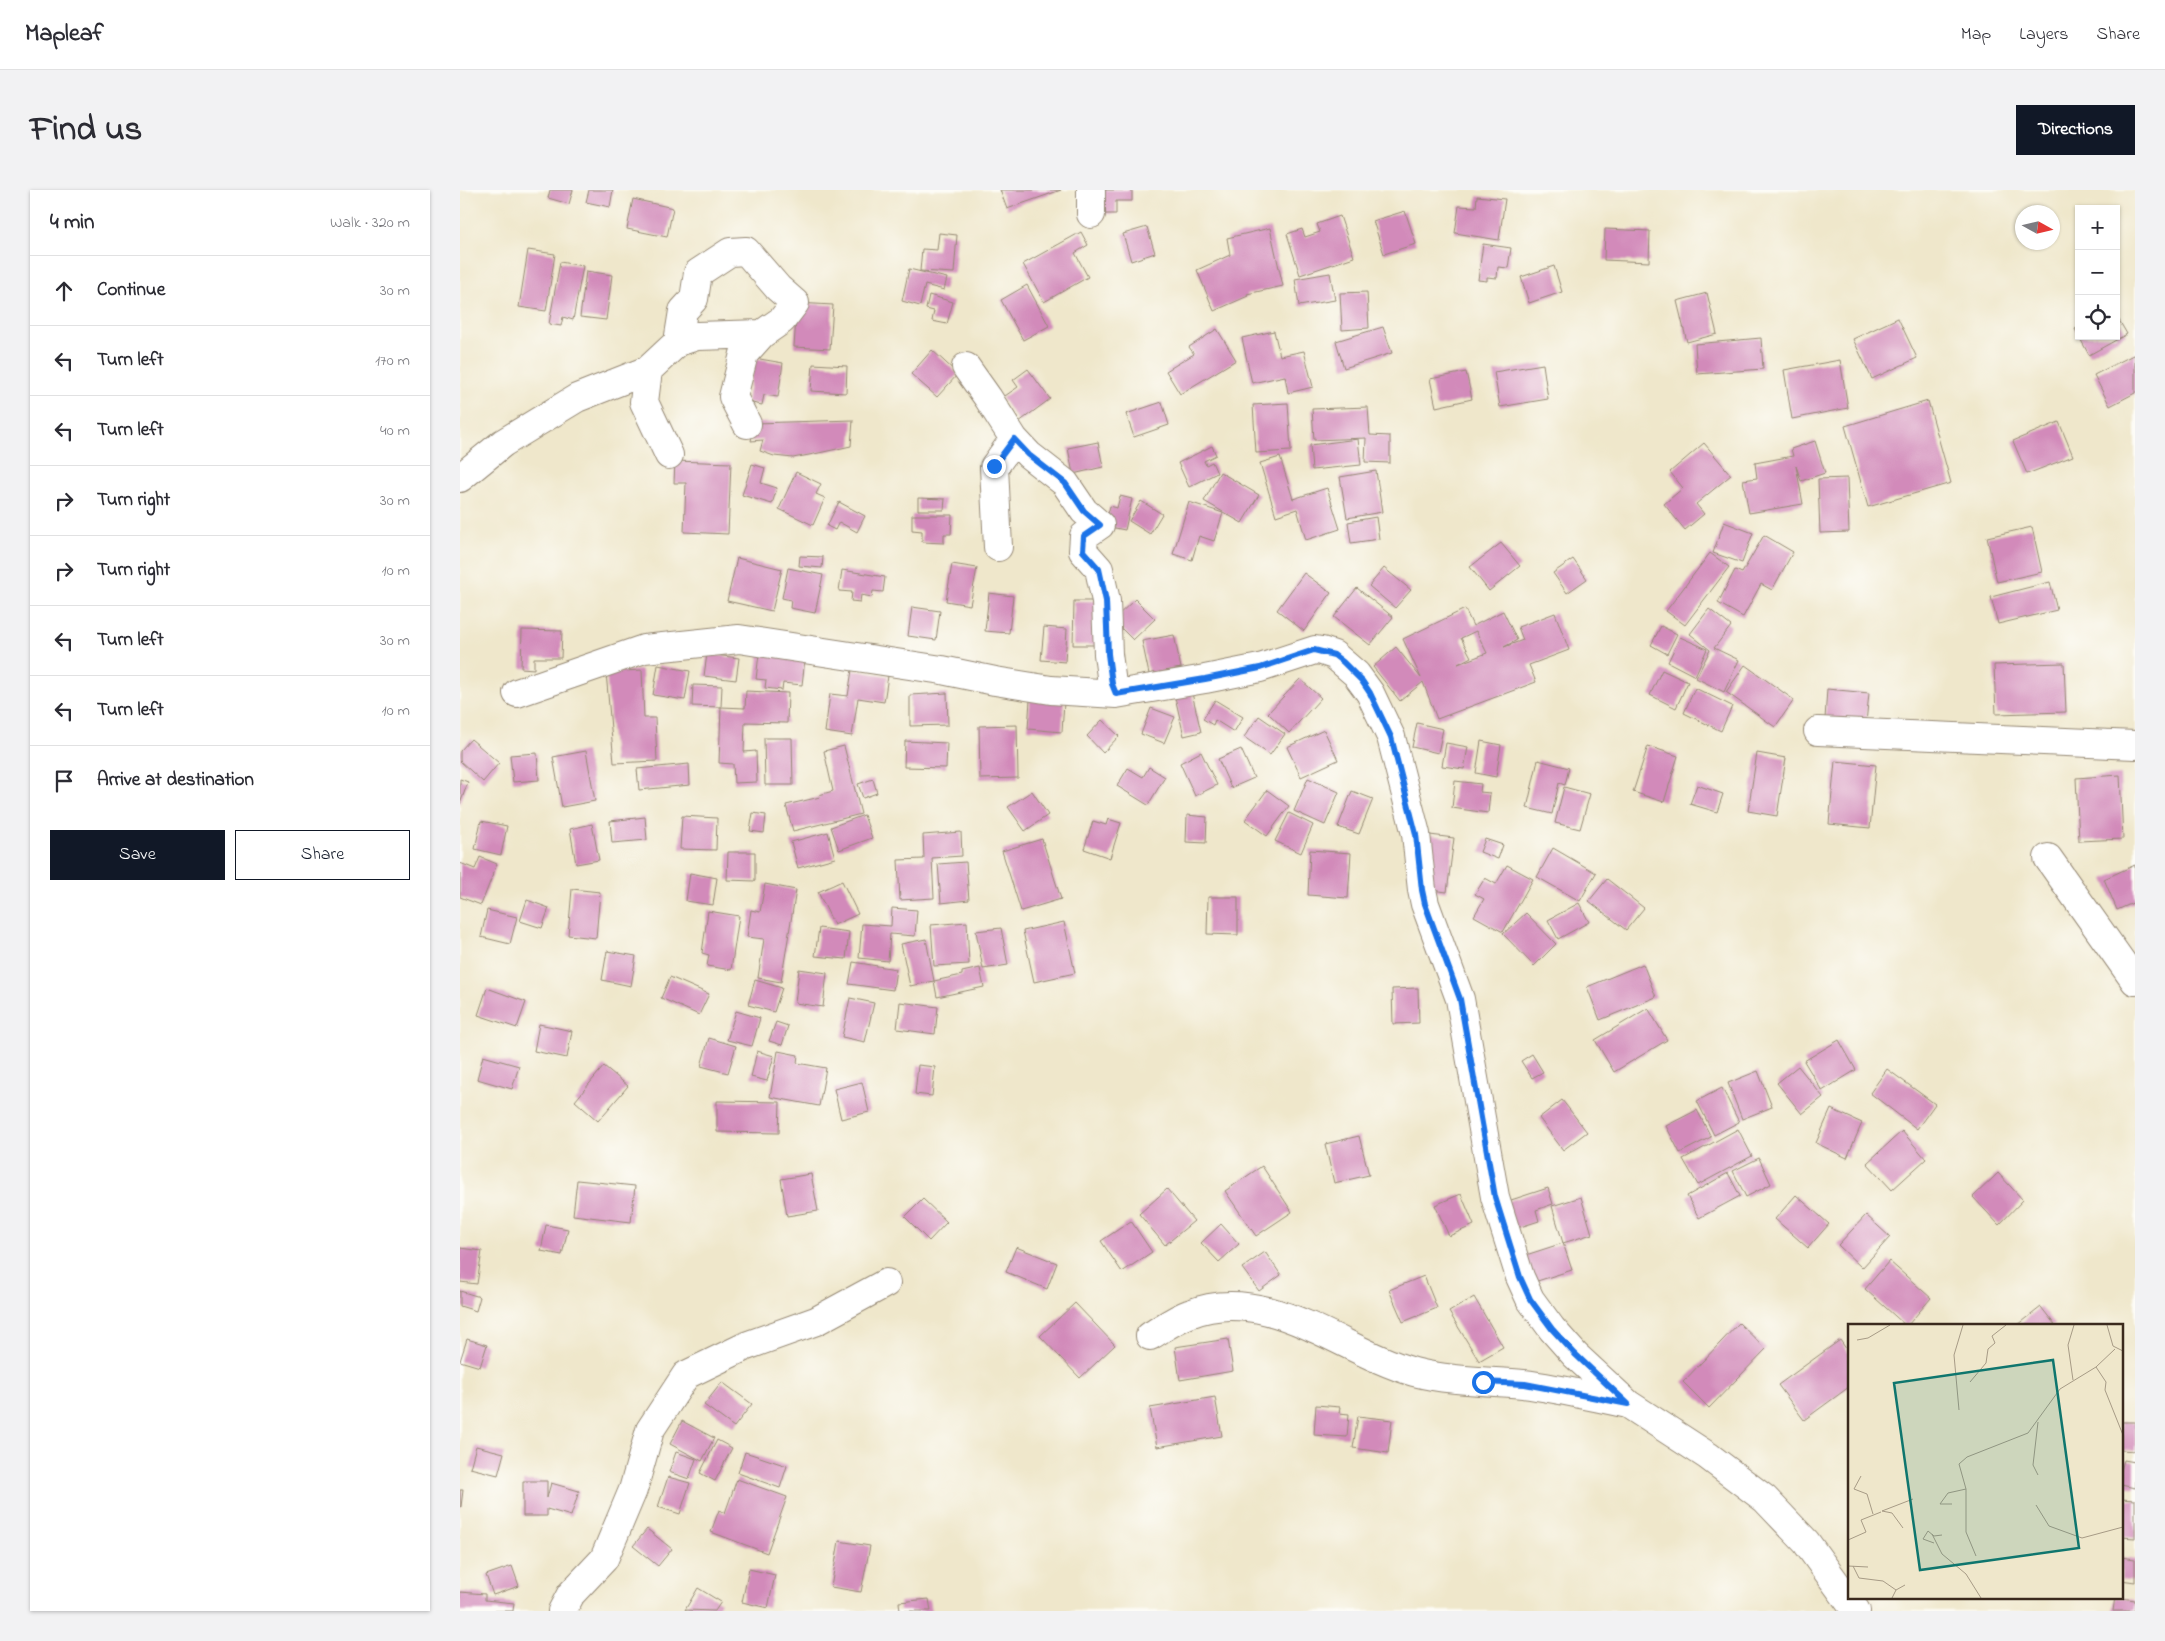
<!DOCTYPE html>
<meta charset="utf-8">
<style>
:root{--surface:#fff;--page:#f2f2f3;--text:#2b2b33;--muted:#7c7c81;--line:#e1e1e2;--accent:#111827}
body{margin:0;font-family:"Indie Flower",sans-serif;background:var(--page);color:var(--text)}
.controls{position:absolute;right:15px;top:15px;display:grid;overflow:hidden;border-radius:0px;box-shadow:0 1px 4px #0004}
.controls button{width:45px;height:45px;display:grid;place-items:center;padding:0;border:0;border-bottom:1px solid var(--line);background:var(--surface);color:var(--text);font:25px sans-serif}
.compass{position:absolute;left:1555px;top:15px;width:45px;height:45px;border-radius:50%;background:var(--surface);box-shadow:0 1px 4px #0004;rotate:98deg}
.stop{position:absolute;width:15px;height:15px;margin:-11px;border:4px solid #1a73e8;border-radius:50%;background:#fff}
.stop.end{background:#1a73e8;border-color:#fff;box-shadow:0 1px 5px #0008}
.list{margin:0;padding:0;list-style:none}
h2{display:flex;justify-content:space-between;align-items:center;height:65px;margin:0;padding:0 20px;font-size:21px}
h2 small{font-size:16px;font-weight:400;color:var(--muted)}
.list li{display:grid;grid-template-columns:32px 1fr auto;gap:15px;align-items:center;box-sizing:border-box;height:70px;padding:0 20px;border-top:1px solid var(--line)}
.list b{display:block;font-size:19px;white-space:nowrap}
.list em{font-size:16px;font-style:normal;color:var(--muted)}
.actions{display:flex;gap:10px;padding:15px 20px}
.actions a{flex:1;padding:11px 0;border:1px solid var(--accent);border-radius:0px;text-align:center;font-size:18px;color:var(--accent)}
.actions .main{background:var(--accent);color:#fff}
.icon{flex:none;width:28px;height:28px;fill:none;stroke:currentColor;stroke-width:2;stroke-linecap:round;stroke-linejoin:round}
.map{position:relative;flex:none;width:1675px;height:1421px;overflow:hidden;border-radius:0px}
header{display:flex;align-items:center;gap:30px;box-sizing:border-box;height:70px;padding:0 25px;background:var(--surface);border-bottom:1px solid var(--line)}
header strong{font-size:24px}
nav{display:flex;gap:28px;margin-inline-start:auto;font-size:18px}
.intro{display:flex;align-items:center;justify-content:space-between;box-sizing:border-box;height:120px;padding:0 30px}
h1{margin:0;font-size:35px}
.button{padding:12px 22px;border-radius:0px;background:var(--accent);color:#fff;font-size:18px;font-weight:700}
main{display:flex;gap:30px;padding:0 30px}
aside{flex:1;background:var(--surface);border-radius:0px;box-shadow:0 1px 4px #0004}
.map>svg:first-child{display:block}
</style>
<header>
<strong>Mapleaf</strong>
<nav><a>Map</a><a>Layers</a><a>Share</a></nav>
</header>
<div class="intro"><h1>Find us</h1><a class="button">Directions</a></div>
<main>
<aside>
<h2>4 min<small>Walk · 320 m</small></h2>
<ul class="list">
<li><svg class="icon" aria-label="ahead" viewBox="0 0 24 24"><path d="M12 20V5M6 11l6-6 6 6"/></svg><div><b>Continue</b></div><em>30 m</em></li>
<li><svg class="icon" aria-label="left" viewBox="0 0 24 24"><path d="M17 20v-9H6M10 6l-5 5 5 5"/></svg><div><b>Turn left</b></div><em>170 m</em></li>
<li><svg class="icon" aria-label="left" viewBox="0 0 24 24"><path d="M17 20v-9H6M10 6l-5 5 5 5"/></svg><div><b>Turn left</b></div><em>40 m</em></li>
<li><svg class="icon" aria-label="right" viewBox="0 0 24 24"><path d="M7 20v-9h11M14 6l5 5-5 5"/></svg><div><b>Turn right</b></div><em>30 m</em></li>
<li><svg class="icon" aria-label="right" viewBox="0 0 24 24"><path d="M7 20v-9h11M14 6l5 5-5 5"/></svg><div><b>Turn right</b></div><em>10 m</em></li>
<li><svg class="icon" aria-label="left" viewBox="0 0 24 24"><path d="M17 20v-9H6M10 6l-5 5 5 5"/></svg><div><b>Turn left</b></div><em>30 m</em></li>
<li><svg class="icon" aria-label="left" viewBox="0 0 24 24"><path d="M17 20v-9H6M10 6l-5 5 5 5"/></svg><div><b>Turn left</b></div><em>10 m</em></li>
<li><svg class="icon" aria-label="arrive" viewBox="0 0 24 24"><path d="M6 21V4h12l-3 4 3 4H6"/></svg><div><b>Arrive at destination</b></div></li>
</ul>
<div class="actions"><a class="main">Save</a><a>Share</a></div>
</aside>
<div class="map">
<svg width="1675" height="1421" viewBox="0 0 1675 1421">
<rect width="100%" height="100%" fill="#fdfcf7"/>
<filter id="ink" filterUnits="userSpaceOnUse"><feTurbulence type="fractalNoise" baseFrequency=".02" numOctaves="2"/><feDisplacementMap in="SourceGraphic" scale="10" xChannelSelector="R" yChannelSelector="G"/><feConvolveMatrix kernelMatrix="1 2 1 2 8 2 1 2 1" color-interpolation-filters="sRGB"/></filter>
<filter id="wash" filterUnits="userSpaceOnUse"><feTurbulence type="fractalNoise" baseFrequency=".0096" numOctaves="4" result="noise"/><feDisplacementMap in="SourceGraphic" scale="20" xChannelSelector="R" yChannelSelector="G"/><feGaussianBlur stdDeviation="1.12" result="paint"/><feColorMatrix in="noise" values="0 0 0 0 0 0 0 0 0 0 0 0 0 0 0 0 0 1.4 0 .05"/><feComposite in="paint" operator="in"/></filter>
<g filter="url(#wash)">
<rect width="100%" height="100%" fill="#efe7cb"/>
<g id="blocks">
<!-- building -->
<path fill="#d28aba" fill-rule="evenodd" d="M90,0H113L109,14L88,8Z
M129,0H153L150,17L126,12Z
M540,0H601L547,19Z
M637,0H672V11H656V24H636Z
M1017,6L1045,9L1039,50L995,43L999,16L1016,17Z
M173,9L213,18L207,47L167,39Z
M945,21L956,54L924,64L913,31Z
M880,26L894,67L840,85L827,44L842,39L845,47L860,42L857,34Z
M687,37L695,63L671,71L663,44Z
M810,38L823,96L787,104L788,106L754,121L737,80L770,65L767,48Z
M1145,39L1190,41L1189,72L1144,70Z
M621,42L628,55L615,63L628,87L584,112L563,74Z
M479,43L497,45L494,83L460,81L462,59L477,60Z
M1023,54L1051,58L1048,78L1038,77L1037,88L1027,87V91L1018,90Z
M68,60L95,64L86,121L59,117Z
M100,72L123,76L113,130L103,127L101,136L89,134Z
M1094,76L1102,102L1069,113L1061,87Z
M449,79L487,88L484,100L465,95L460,116L442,111Z
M126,81L152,85L146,130L120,127Z
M870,83L875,110L839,116L835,89Z
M567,95L589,136L563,150L541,110Z
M907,102L909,138L882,140L880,103Z
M1247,103L1257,144L1227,152L1217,111Z
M469,105L493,112L487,134L472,131L474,121L466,119Z
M337,113L373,115L370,159L334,157Z
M1656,125L1667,144L1629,165L1615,139L1619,137V146H1656Z
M1438,128L1457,168L1412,189L1393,149Z
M923,137L932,163L884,178L876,151Z
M757,139L776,170L720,204L706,181L734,164L729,157Z
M814,141L820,166L844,161L853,197L828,203L825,186L792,193L782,148Z
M1301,148L1303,179L1237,184L1235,154Z
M472,160L498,184L477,207L451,184Z
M1675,164V203L1650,216L1634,185Z
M294,168L323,173L318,207L304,205L302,215L287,212Z
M1380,170L1388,218L1332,229L1324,180Z
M353,174L387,176L386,203L351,201Z
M1083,174L1088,209L1040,217L1034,182Z
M568,179L590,209L559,232L542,208L558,197L553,190Z
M1006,182L1012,209L976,217L970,189Z
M1468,211L1491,293L1408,317L1385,236Z
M702,212L709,235L674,247L666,224Z
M828,213L831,261L796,263L793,215Z
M908,217L910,245L930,246V273L905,272L906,248L854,250L852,219Z
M393,230L391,256L354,264L333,268L314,266L300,261L303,250L291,251L295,233Z
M1599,232L1613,266L1567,284L1553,251Z
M898,249L901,275L852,280L850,255Z
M1355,251L1365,283L1341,291L1336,276L1343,314L1289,323L1283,290L1297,288L1295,273L1333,266L1331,259Z
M638,252L643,277L613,284L608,258Z
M1244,253L1271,285L1236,314L1244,324L1225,340L1204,314L1223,298L1210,282Z
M752,256L756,265L744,271L746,275L752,272L757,283L729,297L718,273Z
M820,267L833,309L867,298L880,339L846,350L837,319L816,326L800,273Z
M215,271L271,273L268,344L224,342L226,293H214Z
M292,274L305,278L301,293L317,298L312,314L282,305Z
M916,281L922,322L887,328L880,287Z
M336,282L361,294L356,304L365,308L353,335L319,319Z
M760,282L799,305L782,333L744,311Z
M1387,288L1389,342L1360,343L1358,289Z
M660,306L672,309L665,340L645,336L650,316L657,318Z
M458,308L485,309L484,320H458Z
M681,311L702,324L690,344L669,331Z
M379,312L405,326L397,342L379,332L375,340L367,336Z
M729,312L763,323L754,351L739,346L732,370L713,364Z
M452,325H492L491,344H484V353L462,352V341L452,340Z
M916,327L919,349L891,353L888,332Z
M1264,332L1293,343L1282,373L1253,363Z
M1572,337L1582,382L1537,392L1527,347Z
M1304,345L1333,362L1312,400L1301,394L1283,427L1258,413L1275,380L1282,383Z
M1041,353L1060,376L1029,401L1010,377Z
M1250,363L1269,377L1225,435L1206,421Z
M340,366L363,367L362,378L339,376Z
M277,368L322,379L312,421L267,411Z
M1113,369L1127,389L1107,403L1093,383Z
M492,374L517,378L510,415L486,411Z
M328,378L363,385L355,423L330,418L331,410L322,408Z
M924,378L951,400L935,418L909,396Z
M382,380L425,387L423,402L413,401L412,407L401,405L400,412L391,411L392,402L379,401Z
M844,383L871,403L844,441L817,420Z
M1590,392L1597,420L1538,434L1531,407Z
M897,398L933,427L910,455L874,427Z
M529,403L553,406L549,443L525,441Z
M675,409L695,429L673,450L653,430Z
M614,411H643V455H613Z
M452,417L480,421L476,450L448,446Z
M1005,419L1013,436L1043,421L1057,450L1044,457L1063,450L1058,437L1095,423L1109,460L1069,475L1076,492L977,529L963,492L940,511L913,477L936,457L961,488L943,449ZM1016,441L1027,463L998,474L1011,467L1001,448Z
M1249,419L1271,436L1254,458L1279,470L1264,502L1236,488L1250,460L1230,444Z
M1201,436L1217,444L1207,464L1191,455Z
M584,437L607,439L605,472L581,470Z
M62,440L102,441L101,468H74V479L61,478Z
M714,445L721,478L689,484L682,451Z
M1220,447L1247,459L1235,486L1208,472Z
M247,464L279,468L276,490L244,486Z
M299,464L345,469L342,495L323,493L322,500L305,498L306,490L296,489Z
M1604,473L1606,522L1536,524L1534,475Z
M198,475L230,481L225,510L193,505Z
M1285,475L1334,510L1315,537L1266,502Z
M182,480L184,528H195L197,571L154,573L146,482Z
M392,480L428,486L424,512L398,508L392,546L365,542L370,504L388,506Z
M1202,480L1228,492L1216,518L1190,505Z
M840,489L861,508L829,543L808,523Z
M233,495L262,496L261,517L232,516Z
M1235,498L1272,516L1261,541L1224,523Z
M1367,499L1409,503L1406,533L1365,529Z
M286,501L328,503L327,533L285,532L284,562L296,561L297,592L274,593L273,574L259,573L261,517L285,518Z
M487,503L488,535L450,536V505Z
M732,503L741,542L724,546L715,507Z
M570,510L604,512L602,542L568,539Z
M755,510L783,527L774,542L755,530L753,535L743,529Z
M691,518L715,527L704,553L681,544Z
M799,526L825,544L810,565L784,547Z
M642,530L659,546L643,563L627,546Z
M957,533L983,539L978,563L952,557Z
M557,535L558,588L520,589L519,536Z
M864,540L878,570L841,587L827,557Z
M304,548H332L333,595H305Z
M11,549L39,573L23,592L0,571V561Z
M445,551L487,553L486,578L444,577Z
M1021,551L1041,555L1036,587L1016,583Z
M986,553L1008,557L1004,579L982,576Z
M384,556L401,624L333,641L326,615L360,607L359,605L373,601L364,561Z
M1188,556L1218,566L1204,612L1173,602Z
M781,559L794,588L771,598L758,569Z
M126,561L135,611L102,617L93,567Z
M741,562L757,595L735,606L720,573Z
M77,563L79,590L53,592L50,565Z
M1297,563L1326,568L1317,626L1288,621Z
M1078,570L1109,578L1105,595L1099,593L1092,624L1067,618Z
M1375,571L1416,575L1410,638L1369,634Z
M229,574L230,595L179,600L177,579Z
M689,577L705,587L688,615L657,596L668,578L683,587Z
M1660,585L1663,649L1619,651L1616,588Z
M848,588L879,602L865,635L834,621Z
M0,589L8,592L0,614Z
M413,589L417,603L403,608L398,594Z
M995,591L1021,594L1020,602L1030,603L1028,623L992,618Z
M1237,595L1263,604L1257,622L1230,614Z
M1104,597L1130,604L1120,639L1095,633Z
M807,600L829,616L807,646L785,630Z
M572,601L588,625L565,641L548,617Z
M892,601L913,609L899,644L878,637Z
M293,623L306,625L304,643L290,641Z
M829,623L853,635L841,663L815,651Z
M404,625L412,648L379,660L371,637Z
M727,625L747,627L746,653L726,652Z
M222,626L257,628L256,660L220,659Z
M185,627L187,650L152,653L150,631Z
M648,629L661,633L650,668L624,659L633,631L646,635Z
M21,631L47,636L41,665L15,659Z
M132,634L139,670L116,674L110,639Z
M368,642L375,668L338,678L331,652Z
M501,642L502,666L472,668L474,708L440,710L438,670L464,669L463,645Z
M970,645L994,648L987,702L964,699Z
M582,649L601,709L561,721L542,661Z
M1025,649L1043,655L1038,669L1020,662Z
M1093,658L1136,683L1120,711L1077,687Z
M850,660L891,663L888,708L848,705Z
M268,662H295V691L267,690Z
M20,667L37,674L21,715L0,707V673L15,679Z
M506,672L509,710L481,713L478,674Z
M1047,675L1073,689L1043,742L1014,726L1024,709L1015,704L1025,688L1036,694Z
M1675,675V712L1657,720L1644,689Z
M230,683L257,688L253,715L226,711Z
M1147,689L1184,718L1166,740L1129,711Z
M382,691L398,724L374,735L358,702Z
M305,694L336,700L321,792L298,788L304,749L287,747L291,720L300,722Z
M112,699L140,702L136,748L108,745Z
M748,707H778V745L747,744Z
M67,710L89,718L82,738L60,731Z
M1119,713L1129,732L1098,749L1088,730Z
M432,718L457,720L455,746L430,744L428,771L399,768L402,734L431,736Z
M27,720L57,727L50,754L21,747Z
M248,721L279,726L271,780L247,776L249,765L242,763Z
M1066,723L1096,754L1074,776L1043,744Z
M507,732L509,774L474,776L471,735Z
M604,732L615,783L574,792L563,741Z
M359,738L389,742L386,769L355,766Z
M541,738L548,775L523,779L516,741Z
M466,749L474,791L450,796L441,754Z
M147,761L176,766L171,796L142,790Z
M393,772L436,779L433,800L389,794Z
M1183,774L1196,807L1140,830L1127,797Z
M520,778L524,797L477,807L474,791L502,785V782Z
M339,779L367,783L363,817L335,813Z
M210,787L249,804L239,825L201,808Z
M295,790L322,798L314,822L288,815Z
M27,798L66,812L57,838L18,825Z
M958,798L959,833L933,834L932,799Z
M390,808L414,813L405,852L382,847Z
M440,812L478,817L475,844L437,839Z
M1188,818L1207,850L1154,882L1135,850Z
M276,821L300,828L292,856L267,850Z
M316,832L328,836L322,855L309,851Z
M79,834L112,841L107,868L74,861Z
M249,848L276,856L268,883L241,876Z
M1379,850L1396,880L1362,901L1344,871Z
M297,861L314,866L307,891L291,887Z
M318,861L338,865L337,873L366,878L359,916L310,907Z
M1072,864L1083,882L1072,888L1061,871Z
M23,866L59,876L52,899L17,889Z
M458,875L475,877L472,906L455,904Z
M144,876L168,896L138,931L115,911Z
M1338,876L1363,907L1342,924L1317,893Z
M1427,879L1475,914L1457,939L1410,903Z
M1298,881L1312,917L1282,929L1268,893Z
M402,892L409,922L381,929L374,899Z
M1262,898L1279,932L1254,945L1237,911Z
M1102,910L1127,942L1103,960L1079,928Z
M257,911L320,912L319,943L257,942Z
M1371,919L1402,933L1387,968L1356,953Z
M1237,920L1251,947L1220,963L1206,936Z
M1278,939L1292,966L1238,995L1223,969Z
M1442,941L1466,969L1432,1000L1407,973Z
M899,946L909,985L874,993L865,954Z
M1299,968L1311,994L1286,1007L1273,981Z
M802,976L832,1022L796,1046L765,1001Z
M1268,983L1280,1006L1239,1028L1227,1006Z
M1538,983L1563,1010L1539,1035L1513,1007Z
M351,984L358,1021L327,1026L321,989Z
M117,990L175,996L171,1032L113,1025Z
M1088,998L1093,1014L1076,1020L1079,1031L1054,1039L1045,1012Z
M707,999L734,1031L705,1055L679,1024Z
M1001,1004L1014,1035L989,1046L975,1015Z
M1336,1005L1369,1034L1348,1058L1315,1029Z
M1121,1007L1132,1044L1103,1053L1092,1016Z
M463,1009L487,1032L469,1051L445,1027Z
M1406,1025L1430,1047L1402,1078L1378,1055Z
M671,1031L692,1062L662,1082L641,1051Z
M761,1034L779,1054L759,1072L741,1053Z
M86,1035L108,1039L102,1065L81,1061Z
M1103,1053L1112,1080L1071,1093L1063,1066Z
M556,1057L597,1073L587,1099L546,1082Z
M0,1058L22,1061L17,1094L0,1092Z
M805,1062L821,1085L799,1101L782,1078Z
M1429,1071L1471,1108L1448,1135H1445L1405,1099Z
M964,1086L977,1118L943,1132L929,1100Z
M0,1101L20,1107L16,1121L0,1116Z
M1014,1107L1043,1157L1019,1171L989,1122Z
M615,1113L655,1155L620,1188L580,1146Z
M1581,1117L1595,1135H1558Z
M1279,1133L1306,1159L1249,1218L1223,1192Z
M7,1149L27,1155L20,1177L0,1171Z
M768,1149L773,1181L720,1190L715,1157Z
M1380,1150L1389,1163V1197L1344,1230L1318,1195Z
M262,1192L292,1214L274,1237L244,1215Z
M755,1207L762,1246L697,1257L690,1218Z
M856,1215L880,1217L879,1223L889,1224L887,1247L854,1245Z
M898,1226L932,1230L928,1263L893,1258Z
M222,1231L254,1248L242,1271L210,1254Z
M1661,1232H1675V1261L1661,1260Z
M257,1250L272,1258L255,1291L240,1283Z
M16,1256L44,1263L38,1285L10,1278Z
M216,1262L236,1269L229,1289L209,1282Z
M285,1262L327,1276L320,1298L278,1283Z
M1664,1270L1675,1272V1298L1661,1295V1281Z
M208,1287L230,1293L220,1324L198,1317Z
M277,1289L327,1307L307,1363L251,1342L259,1320L265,1323Z
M63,1291H87V1308L91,1293L119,1301L111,1326L87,1319V1326H63Z
M0,1300H3L1,1317H0Z
M1661,1309L1675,1310V1348L1661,1347Z
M187,1339L212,1359L198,1376L173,1356Z
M379,1351L410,1356L401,1402L371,1397Z
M1661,1367L1675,1369V1392L1661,1390Z
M52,1376L59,1396L33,1405L26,1385Z
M289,1379L315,1385L308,1418L282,1412Z
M238,1398L261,1412L255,1421L225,1420Z
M0,1402L25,1404V1410L54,1413L53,1421H0Z
M1655,1407L1675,1410V1421H1653Z
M469,1409L471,1421H440L439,1412Z"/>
</g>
</g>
<g filter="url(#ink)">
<use href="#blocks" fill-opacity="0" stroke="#958874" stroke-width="1"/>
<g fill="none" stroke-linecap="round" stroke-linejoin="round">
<defs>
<path id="minor" d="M631,0V24
M218,152L223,121L234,109L238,83L270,62L286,61L318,98L335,113L322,130L302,144L284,164L273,207L287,234
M506,177L528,208L554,249
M188,180L184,212L209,265
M0,288L43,253L117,208L188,180L218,152L237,146L302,144
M538,357L534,277L554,249L569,265L605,293L624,321L640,335L624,346L623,361L639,379L646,411L648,464L652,494L656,504
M57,503L184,459L279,449L482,480L535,491L591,500L656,504L745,489L800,478L855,460L862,461L874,465L896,484L910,503L931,547L956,644L962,700L965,714L1000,809L1035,1007L1060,1087L1070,1109L1092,1139L1115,1165L1168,1214L1248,1266L1305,1309L1346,1352L1396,1421
M1358,541L1675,555
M1588,668L1675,791
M690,1146C702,1139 715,1129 729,1124C807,1092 884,1163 954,1182C989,1191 1028,1191 1063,1194C1098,1198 1133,1207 1168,1214
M102,1421L111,1404L144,1369L173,1300L190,1240L226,1185L286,1156L356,1131L426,1093"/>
</defs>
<!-- minor casing -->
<use href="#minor" stroke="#958874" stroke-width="30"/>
<!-- minor -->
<use href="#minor" stroke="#fff" stroke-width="28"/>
</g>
</g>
<g fill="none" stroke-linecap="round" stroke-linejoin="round" filter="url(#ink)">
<!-- route -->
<path stroke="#1a73e8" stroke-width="6" d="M534,276L554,249L569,265L605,293L624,321L640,335L624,346L623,361L639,379L646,411L648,464L652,494L656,504L745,489L800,478L854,460L874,465L883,472L902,491L910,503L931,547L956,644L962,700L965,714L1000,809L1035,1007L1060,1087L1070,1109L1092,1139L1115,1164L1168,1214L1065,1194L1023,1192"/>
</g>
<!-- overview -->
<g transform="translate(1388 1134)">
<rect width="275" height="275" fill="#efe7cb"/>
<path fill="none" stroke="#a79b86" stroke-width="1" d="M259,1L265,22L275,27M9,16L20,14L42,1M248,43L258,58L257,66L275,111M225,56L220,21L226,1M122,58L138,39L140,25L147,19L144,12L158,1M111,86L106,31L115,1M190,98L185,141L190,151M13,152L6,165L19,170L25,190M104,180H92L100,169L118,165M188,181L201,202L234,214L275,203M55,204L44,189L34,187L65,175M84,210L94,230L118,250L133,274M0,216L18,208L13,196L33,188M86,219L75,215L80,207L86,212L94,211M128,232L118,208V165L111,140L119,133L180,109L212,65L248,43L267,25M0,242L20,243M5,242L11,254L35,257L48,266M44,274L48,266L57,261"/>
<path fill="#0f766e" fill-opacity="0.15" stroke="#0f766e" stroke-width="2.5" d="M205,36L231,224L72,246L46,59Z"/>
<rect width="275" height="275" fill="none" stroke="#3b2a1e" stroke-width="2.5"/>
</g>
</svg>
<div class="controls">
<button>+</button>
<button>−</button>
<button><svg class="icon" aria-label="locate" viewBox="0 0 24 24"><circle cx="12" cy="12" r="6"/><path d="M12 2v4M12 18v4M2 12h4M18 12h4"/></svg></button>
</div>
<svg class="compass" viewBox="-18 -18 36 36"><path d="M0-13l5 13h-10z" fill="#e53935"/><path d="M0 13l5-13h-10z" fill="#7c7c81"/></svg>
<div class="stop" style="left:1023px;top:1192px"></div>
<div class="stop end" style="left:534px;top:276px"></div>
</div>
</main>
